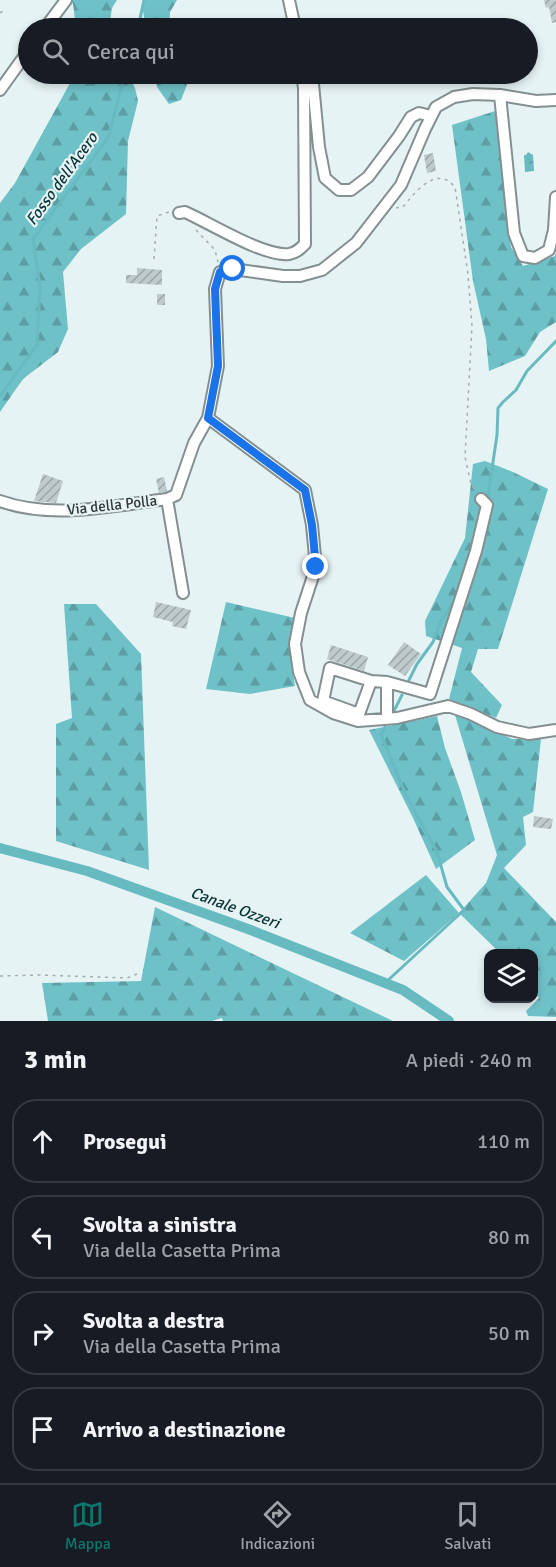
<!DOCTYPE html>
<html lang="it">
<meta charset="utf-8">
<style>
:root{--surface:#171b24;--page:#20242c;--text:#f1f3f6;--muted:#9ea1a6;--line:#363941;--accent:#0f766e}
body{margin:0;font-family:Signika,sans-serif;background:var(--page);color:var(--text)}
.controls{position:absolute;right:18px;bottom:18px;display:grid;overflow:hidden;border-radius:12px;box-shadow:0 3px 9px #0003}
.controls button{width:54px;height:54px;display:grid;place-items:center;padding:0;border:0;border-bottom:2px solid var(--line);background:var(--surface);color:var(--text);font:30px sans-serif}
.stop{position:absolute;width:18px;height:18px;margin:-14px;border:4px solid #1a73e8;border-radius:50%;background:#fff}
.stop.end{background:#1a73e8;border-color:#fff;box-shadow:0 2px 6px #0008}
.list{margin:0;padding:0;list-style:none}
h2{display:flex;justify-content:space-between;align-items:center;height:78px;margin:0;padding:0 24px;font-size:26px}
h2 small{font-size:20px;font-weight:400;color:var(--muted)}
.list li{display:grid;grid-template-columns:39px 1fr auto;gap:18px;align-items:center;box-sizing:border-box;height:84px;margin:0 12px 12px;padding:0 12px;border:2px solid var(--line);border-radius:24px}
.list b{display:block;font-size:22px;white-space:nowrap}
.list p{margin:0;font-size:20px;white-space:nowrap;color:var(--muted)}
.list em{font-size:20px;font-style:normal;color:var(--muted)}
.icon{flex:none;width:33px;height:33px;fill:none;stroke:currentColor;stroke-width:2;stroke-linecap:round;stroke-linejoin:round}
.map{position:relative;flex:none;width:556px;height:1021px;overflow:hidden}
.search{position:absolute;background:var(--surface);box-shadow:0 3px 9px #0003;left:18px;right:18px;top:18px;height:66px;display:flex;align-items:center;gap:15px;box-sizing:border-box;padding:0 21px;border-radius:33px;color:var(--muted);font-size:22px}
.sheet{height:462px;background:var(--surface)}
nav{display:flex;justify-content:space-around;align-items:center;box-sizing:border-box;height:84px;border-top:2px solid var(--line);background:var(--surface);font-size:16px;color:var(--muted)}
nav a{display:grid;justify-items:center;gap:3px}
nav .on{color:var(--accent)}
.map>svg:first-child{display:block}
</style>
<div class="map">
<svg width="556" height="1021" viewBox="0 0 556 1021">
<defs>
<pattern id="forest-firs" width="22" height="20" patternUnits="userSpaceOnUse" patternTransform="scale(1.5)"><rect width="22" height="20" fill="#6fc1c8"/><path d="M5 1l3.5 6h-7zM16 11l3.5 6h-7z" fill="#5c9ea3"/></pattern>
<pattern id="water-ripples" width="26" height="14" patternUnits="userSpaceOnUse" patternTransform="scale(1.5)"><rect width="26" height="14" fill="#68bac1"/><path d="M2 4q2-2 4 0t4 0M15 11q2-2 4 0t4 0" fill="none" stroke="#56989e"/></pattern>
<pattern id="building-hatch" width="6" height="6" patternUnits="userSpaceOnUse" patternTransform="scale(1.5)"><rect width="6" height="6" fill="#becbcc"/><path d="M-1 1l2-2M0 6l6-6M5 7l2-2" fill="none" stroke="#9ba6a6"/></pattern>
</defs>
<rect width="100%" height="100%" fill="#e6f3f4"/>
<!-- forest -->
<path fill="url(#forest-firs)" d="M70,0H117L112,8L109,28H76L73,4Z
M145,0H177L170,12L169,28H146L143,11Z
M75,74H128L135,88L138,101L128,141L126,214L81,249L63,272L68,329L58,352L23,379L0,412V203L15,183Z
M155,74H185L188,82L181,100L169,104L157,87Z
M495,111L511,247L523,266L555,256L556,252V322L540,332L525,356L489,371L486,339L473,281L452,125Z
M485,461L513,472L548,489L498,649H478L471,672L502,705L496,718L449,699L462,648L426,636L425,621L465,538L473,464Z
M226,602L295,618L290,655L295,686L250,694L206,689Z
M64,604H96L141,654L149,870L56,841V724L72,718Z
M455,715L481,724L512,739H541L533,812L523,817L526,845L504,868L556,922V1017L528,1016L526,1011L539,998L534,991V954L500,953L459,913L404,961L350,933L426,875L459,913L486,883L497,855Z
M437,716L445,748L461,792L475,840L436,869L413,818L369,730Z
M155,907L393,1021H223L222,1018L212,1021H48L42,983L141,981Z"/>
<!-- water -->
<path fill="url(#water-ripples)" d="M528,152L533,155L534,171L525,172L524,155H526Z"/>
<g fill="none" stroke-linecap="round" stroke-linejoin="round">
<!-- stream -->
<path stroke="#68bac1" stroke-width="3" d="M138,28L144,0
M0,396L37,345L40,287L33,239L108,138L125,74
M488,496L497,435L498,408L503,402L516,390L527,371L556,341
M409,680L417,664L433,642L440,623L456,598
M394,711L402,695
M385,727L381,734L405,793L437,852L447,887L464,910L385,983"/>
<!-- canal -->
<path stroke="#68bac1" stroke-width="10" d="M0,848L87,871L248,929L403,990L449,1021"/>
</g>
<!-- building -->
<path fill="url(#building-hatch)" d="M544,0H556V22L552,23L549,7L546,8Z
M433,153L436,171L427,173L424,155Z
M137,268L162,270V285L126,283V275H137Z
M157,294H165V305H157Z
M43,474L63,481L56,503L34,501Z
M164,477L167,491L159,493L156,479Z
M156,602L191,610L186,629L172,626L173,622L153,617Z
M404,642L421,654L405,676L388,665Z
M331,645L368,657L364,671L327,659Z
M534,816L553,819L551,829L533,827Z"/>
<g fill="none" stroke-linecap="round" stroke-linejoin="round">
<defs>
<path id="minor" d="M289,0L295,28
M45,28L66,0
M310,74L313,84L319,147L325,178L339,190H351L368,177L399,136L411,117L419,113L431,116
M0,90L28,51
M500,95L514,233L523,256L535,258L549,250L554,230L556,197
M179,213L185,212C210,223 264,257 289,254C296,253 300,249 305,244L304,88L302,74
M208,418L305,490L312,525L316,567L301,613L295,644L299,672L310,700L333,713L358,721L397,718L448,706L471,714L497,727L529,734L556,730
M167,499L183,593
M0,501C54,520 112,506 167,499L176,495L194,443L208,418L218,366L215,289L220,272L233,269L283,276H300L322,270L356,243L401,185L425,129L436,107L454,97L473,94L500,95L536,101L556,100
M371,681L330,668L323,701L359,714L371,681L387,682
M387,719V682L430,694L476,551L487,505L481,499"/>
</defs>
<!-- minor casing -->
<use href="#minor" stroke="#838f90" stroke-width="14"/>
<!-- path -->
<path stroke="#a3adae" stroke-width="1.5" stroke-dasharray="3 4.5" stroke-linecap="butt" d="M0,13L6,9
M396,208L403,207C412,196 430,172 447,180C450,182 452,184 455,187L468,274L472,326L465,457L471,484L475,490
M196,230L215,250L218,262
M154,259L157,216L169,212
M0,976L40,975L127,978L137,974"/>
<!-- minor -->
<use href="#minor" stroke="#fff" stroke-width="10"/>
</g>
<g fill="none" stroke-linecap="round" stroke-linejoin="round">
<!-- route -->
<path stroke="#1a73e8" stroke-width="8" d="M233,269L220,272L215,289L218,366L208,418L305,490L312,525L316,567"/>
</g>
<g text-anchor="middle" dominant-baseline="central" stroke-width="4.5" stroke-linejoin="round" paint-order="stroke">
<!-- street labels -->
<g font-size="15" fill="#313637" stroke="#e6f3f4">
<text transform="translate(112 505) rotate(-6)">Via della Polla</text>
</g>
<!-- water labels -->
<g font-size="16" font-style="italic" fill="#093336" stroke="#e6f3f4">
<text transform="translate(62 179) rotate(-54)">Fosso dell'Acero</text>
<text transform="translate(235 908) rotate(20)">Canale Ozzeri</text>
</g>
</g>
</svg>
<div class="controls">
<button><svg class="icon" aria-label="layers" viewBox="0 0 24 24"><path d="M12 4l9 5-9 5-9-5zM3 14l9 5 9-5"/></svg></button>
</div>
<div class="stop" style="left:233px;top:269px"></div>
<div class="stop end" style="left:316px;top:567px"></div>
<div class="search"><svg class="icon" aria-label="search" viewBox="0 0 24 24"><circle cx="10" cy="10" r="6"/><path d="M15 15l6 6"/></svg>Cerca qui</div>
</div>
<section class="sheet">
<h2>3 min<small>A piedi · 240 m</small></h2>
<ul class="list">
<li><svg class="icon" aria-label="ahead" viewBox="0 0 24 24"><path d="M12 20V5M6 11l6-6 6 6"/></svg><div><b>Prosegui</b></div><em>110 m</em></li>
<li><svg class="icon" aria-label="left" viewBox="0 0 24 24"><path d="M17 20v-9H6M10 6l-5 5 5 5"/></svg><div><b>Svolta a sinistra</b><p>Via della Casetta Prima</p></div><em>80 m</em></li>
<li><svg class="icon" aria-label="right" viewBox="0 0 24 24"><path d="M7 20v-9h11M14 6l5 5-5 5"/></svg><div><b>Svolta a destra</b><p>Via della Casetta Prima</p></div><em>50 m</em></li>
<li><svg class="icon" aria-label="arrive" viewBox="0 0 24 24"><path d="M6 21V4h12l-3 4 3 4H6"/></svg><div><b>Arrivo a destinazione</b></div></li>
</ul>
</section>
<nav>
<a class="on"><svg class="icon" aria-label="map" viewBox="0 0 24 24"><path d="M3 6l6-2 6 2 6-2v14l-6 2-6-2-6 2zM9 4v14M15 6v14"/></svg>Mappa</a>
<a><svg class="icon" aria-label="directions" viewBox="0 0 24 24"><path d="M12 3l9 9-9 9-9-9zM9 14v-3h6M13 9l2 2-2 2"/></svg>Indicazioni</a>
<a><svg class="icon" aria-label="saved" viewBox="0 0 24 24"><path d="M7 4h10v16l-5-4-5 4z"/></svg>Salvati</a>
</nav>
